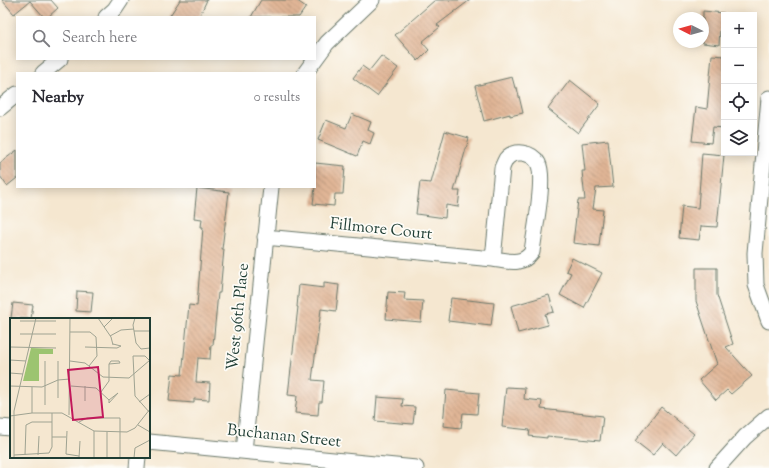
<!DOCTYPE html>
<meta charset="utf-8">
<style>
:root{--surface:#fff;--page:#f2f2f3;--text:#2b2b33;--muted:#7c7c81;--line:#e1e1e2}
body{margin:0;font-family:"Sorts Mill Goudy",serif;background:var(--page);color:var(--text)}
.controls{position:absolute;right:12px;top:12px;display:grid;overflow:hidden;border-radius:0px;box-shadow:0 2px 10px #0003}
.controls button{width:36px;height:36px;display:grid;place-items:center;padding:0;border:0;border-bottom:1px solid var(--line);background:var(--surface);color:var(--text);font:20px sans-serif}
.compass{position:absolute;left:673px;top:12px;width:36px;height:36px;border-radius:50%;background:var(--surface);box-shadow:0 2px 10px #0003;rotate:276deg}
.list{margin:0;padding:0;list-style:none}
h2{display:flex;justify-content:space-between;align-items:center;height:52px;margin:0;padding:0 16px;font-size:17px}
h2 small{font-size:13px;font-weight:400;color:var(--muted)}
.icon{flex:none;width:22px;height:22px;fill:none;stroke:currentColor;stroke-width:2;stroke-linecap:round;stroke-linejoin:round}
.map{position:relative;flex:none;width:769px;height:468px;overflow:hidden}
.search{position:absolute;background:var(--surface);box-shadow:0 2px 10px #0003;left:16px;top:16px;width:300px;height:44px;display:flex;align-items:center;gap:10px;box-sizing:border-box;padding:0 14px;border-radius:0px;color:var(--muted);font-size:15px}
.panel{position:absolute;background:var(--surface);box-shadow:0 2px 10px #0003;left:16px;top:72px;width:300px;height:116px;border-radius:0px}
.map>svg:first-child{display:block}
</style>
<div class="map">
<svg width="769" height="468" viewBox="0 0 769 468">
<defs>
<pattern id="building-back-hatch" width="6" height="6" patternUnits="userSpaceOnUse"><rect width="6" height="6" fill="#e1b696"/><path d="M-1 5l2 2M0 0l6 6M5-1l2 2" fill="none" stroke="#b6957b"/></pattern>
</defs>
<rect width="100%" height="100%" fill="#fdfcf7"/>
<filter id="ink" filterUnits="userSpaceOnUse"><feTurbulence type="fractalNoise" baseFrequency=".025" numOctaves="2"/><feDisplacementMap in="SourceGraphic" scale="8" xChannelSelector="R" yChannelSelector="G"/><feConvolveMatrix kernelMatrix="1 2 1 2 8 2 1 2 1" color-interpolation-filters="sRGB"/></filter>
<filter id="wash" filterUnits="userSpaceOnUse"><feTurbulence type="fractalNoise" baseFrequency=".012" numOctaves="4" result="noise"/><feDisplacementMap in="SourceGraphic" scale="16" xChannelSelector="R" yChannelSelector="G"/><feGaussianBlur stdDeviation="0.9" result="paint"/><feColorMatrix in="noise" values="0 0 0 0 0 0 0 0 0 0 0 0 0 0 0 0 0 1.4 0 .05"/><feComposite in="paint" operator="in"/></filter>
<g filter="url(#wash)">
<rect width="100%" height="100%" fill="#f5e7d0"/>
<g id="blocks">
<!-- building -->
<path fill="url(#building-back-hatch)" d="M2,0H51L58,8L48,17H44L30,1L14,14Z
M180,0H207L199,17H169Z
M261,0H296L306,7L299,17H251Z
M435,0H470L437,25L440,27L422,42L429,50L418,61L395,35Z
M703,11L724,13V31L720,30L719,45L703,43Z
M712,55L724,56V128L713,127L711,143L692,141L696,107L707,109Z
M381,56L398,68L377,96L353,78L362,66L369,71Z
M512,77L515,88H517L523,113L510,116V114L484,121L475,86Z
M570,80L600,104L578,133L548,109Z
M352,114L371,122L368,130L374,133L370,144L363,141L357,156L318,140L326,120L346,128Z
M445,131L469,138L454,191H460L458,207L446,205L445,218L416,214L420,182L431,183Z
M608,140L613,187L596,188L593,209L603,210L599,246L573,243L578,200H585L582,171H585L582,143Z
M17,150V178L7,186L0,176V163Z
M702,153L724,155L717,227L701,226L699,240L679,238L682,206L698,208Z
M315,163L345,166L343,194H335L334,206L313,204L315,187Z
M197,188L229,192L222,249H224L220,293H218L213,345H211L210,359L198,358L196,382L210,383L209,400L194,399V403L169,401L172,374L182,375L189,305L197,306L203,227H201L202,219L194,218Z
M572,258L602,273L584,308L560,295L571,273L566,271Z
M696,268H717V295L733,344L726,347L752,376L731,394L727,390L716,400L699,380L717,364L696,301Z
M324,283L339,285L336,311L321,309L312,380L324,381L322,402H319L318,415L295,413L297,396L288,395L298,307H297L299,285L324,288Z
M77,291L93,292L91,312L76,311Z
M388,292L405,293L404,300L423,301L421,322L386,319Z
M549,295L554,312L545,314L548,325L518,333L511,306Z
M451,298L494,303L491,326L448,321Z
M13,303L33,305L31,319L11,318Z
M506,387L525,388L524,399L542,401L541,409L603,416L600,441L547,436V438L529,436L530,430L502,427Z
M446,390L479,393L477,414L463,413L461,428L443,426Z
M377,397L403,399L402,406L415,407L413,424L375,421Z
M661,407L694,434L676,455L663,443L653,455L635,441Z"/>
</g>
</g>
<g filter="url(#ink)">
<use href="#blocks" fill-opacity="0" stroke="#6a786b" stroke-width="1"/>
<g fill="none" stroke-linecap="round" stroke-linejoin="round">
<defs>
<path id="minor" d="M106,17L115,9L121,0
M43,73L60,59
M305,73L327,43L372,0
M769,98L755,253L756,285L769,321
M0,108L17,94
M265,237L493,259C508,261 522,266 532,252C534,233 546,178 538,163C532,152 514,149 506,159C505,161 503,165 502,168L493,259
M0,427L11,428
M149,442L416,468
M244,451L271,187
M137,468L138,457
M717,468L745,437L769,416"/>
</defs>
<!-- minor casing -->
<use href="#minor" stroke="#6a786b" stroke-width="17"/>
<!-- minor -->
<use href="#minor" stroke="#fff" stroke-width="15"/>
</g>
</g>
<g text-anchor="middle" dominant-baseline="central" stroke-width="3.5" stroke-linejoin="round" paint-order="stroke">
<!-- street labels -->
<g font-size="16" fill="#1f3d34" stroke="#fdfcf7">
<text transform="translate(381 230) rotate(6)">Fillmore Court</text>
<text transform="translate(239 317) rotate(-84)">West 96th Place</text>
<text transform="translate(284 437) rotate(6)">Buchanan Street</text>
</g>
</g>
<!-- overview -->
<g transform="translate(10 318)">
<rect width="140" height="140" fill="#f5e7d0"/>
<path d="M21,30L43,31V36H29V63H13Z" fill="#9cc470"/>
<path fill="none" stroke="#9fa392" stroke-width="1" d="M88,0L101,19L103,27M125,0L123,7L126,25L131,31L140,30M10,3H46M94,9L103,0M124,13H140M60,14H80L86,19L87,38L79,48M10,16H46M100,18L111,12L124,11M0,29L46,30M75,29L107,30L111,28L103,26M0,42L16,43M35,43V87M48,43V80M60,43L75,45L93,59L119,60L140,42M101,43H109L110,45L99,46ZM140,43L135,38H123L125,78L140,95M0,55L13,56M0,68L32,69L48,62L60,61M61,68L86,70L99,82V85L108,75L99,82M75,68V83M22,69V95M91,74L99,63V46M129,84L140,76M59,97L60,0M0,98L22,95H52L84,113L117,114L125,110L140,91M69,104L77,100H110V140M128,107L140,114M57,113L56,136L69,138M84,113V140M97,114V140M42,119H56M39,135L42,129V95M4,137L39,135M15,137L16,107L22,104H42M28,137L29,118M4,140V93L26,0M69,140L70,123M124,140L125,130L140,122"/>
<path fill="#c2185b" fill-opacity="0.15" stroke="#c2185b" stroke-width="2" d="M88,49L93,99L63,102L58,52Z"/>
<rect width="140" height="140" fill="none" stroke="#1f3d34" stroke-width="2"/>
</g>
</svg>
<div class="controls">
<button>+</button>
<button>−</button>
<button><svg class="icon" aria-label="locate" viewBox="0 0 24 24"><circle cx="12" cy="12" r="6"/><path d="M12 2v4M12 18v4M2 12h4M18 12h4"/></svg></button>
<button><svg class="icon" aria-label="layers" viewBox="0 0 24 24"><path d="M12 4l9 5-9 5-9-5zM3 14l9 5 9-5"/></svg></button>
</div>
<svg class="compass" viewBox="-18 -18 36 36"><path d="M0-13l5 13h-10z" fill="#e53935"/><path d="M0 13l5-13h-10z" fill="#7c7c81"/></svg>
<div class="search"><svg class="icon" aria-label="search" viewBox="0 0 24 24"><circle cx="10" cy="10" r="6"/><path d="M15 15l6 6"/></svg>Search here</div>
<section class="panel">
<h2>Nearby<small>0 results</small></h2>
<ul class="list">
</ul>
</section>
</div>
